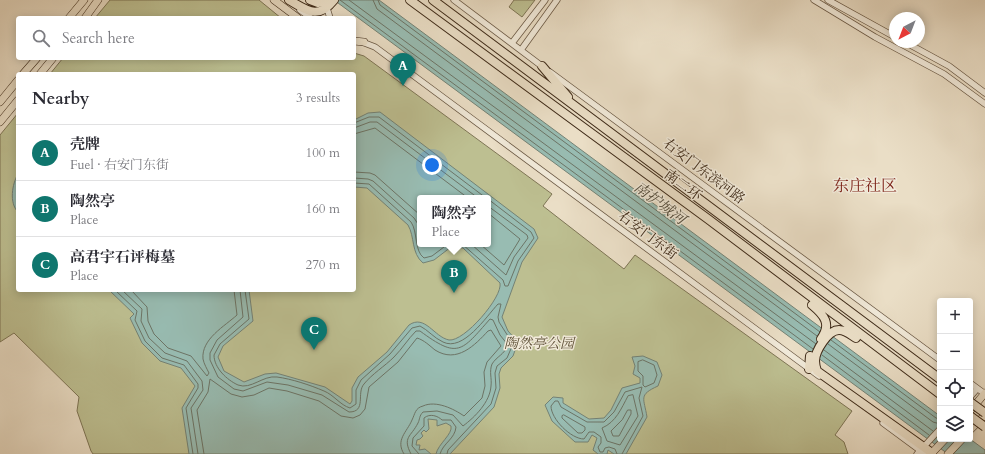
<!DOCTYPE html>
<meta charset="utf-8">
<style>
:root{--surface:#fff;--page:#f7f7f7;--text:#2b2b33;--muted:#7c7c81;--line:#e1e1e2;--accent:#0f766e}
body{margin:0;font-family:Cardo,"Noto Serif SC",serif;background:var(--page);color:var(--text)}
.controls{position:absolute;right:12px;bottom:12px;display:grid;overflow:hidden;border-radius:4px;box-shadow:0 2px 10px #0003}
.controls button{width:36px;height:36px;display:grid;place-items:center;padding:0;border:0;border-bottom:1px solid var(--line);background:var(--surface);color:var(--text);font:20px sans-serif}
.compass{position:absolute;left:889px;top:12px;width:36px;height:36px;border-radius:50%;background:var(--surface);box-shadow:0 2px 10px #0003;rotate:222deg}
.you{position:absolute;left:432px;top:165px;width:14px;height:14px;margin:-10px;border:3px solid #fff;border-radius:50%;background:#1a73e8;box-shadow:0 0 0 6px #1a73e833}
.badge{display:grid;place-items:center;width:26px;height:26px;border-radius:50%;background:var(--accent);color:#fff;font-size:13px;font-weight:700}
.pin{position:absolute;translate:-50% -33px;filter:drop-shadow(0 1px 2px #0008)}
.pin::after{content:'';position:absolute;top:21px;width:14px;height:12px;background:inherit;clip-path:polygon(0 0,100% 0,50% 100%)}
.popup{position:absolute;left:417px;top:195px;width:74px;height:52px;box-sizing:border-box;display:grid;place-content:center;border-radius:4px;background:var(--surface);filter:drop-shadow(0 1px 3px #0005);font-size:13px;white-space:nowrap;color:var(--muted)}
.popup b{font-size:15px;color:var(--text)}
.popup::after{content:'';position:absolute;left:50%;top:100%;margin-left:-8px;border:8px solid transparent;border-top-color:var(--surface)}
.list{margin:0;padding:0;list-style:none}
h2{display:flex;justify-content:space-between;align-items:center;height:52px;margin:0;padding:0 16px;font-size:17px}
h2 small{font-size:13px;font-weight:400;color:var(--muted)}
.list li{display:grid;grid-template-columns:26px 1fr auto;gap:12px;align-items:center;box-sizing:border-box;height:56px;padding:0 16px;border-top:1px solid var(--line)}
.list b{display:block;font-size:15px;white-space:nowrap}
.list p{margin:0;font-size:13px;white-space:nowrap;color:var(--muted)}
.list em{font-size:13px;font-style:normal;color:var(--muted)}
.icon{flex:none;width:22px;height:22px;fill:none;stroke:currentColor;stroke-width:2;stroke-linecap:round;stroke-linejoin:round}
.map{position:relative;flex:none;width:985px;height:454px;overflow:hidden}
.search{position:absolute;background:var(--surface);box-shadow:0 2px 10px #0003;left:16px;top:16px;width:340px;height:44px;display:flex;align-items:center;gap:10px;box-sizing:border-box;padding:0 14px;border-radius:4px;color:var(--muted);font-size:15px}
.panel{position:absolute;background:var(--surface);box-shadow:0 2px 10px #0003;left:16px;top:72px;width:340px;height:220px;border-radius:4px}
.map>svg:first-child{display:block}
</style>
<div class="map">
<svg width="985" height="454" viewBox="0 0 985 454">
<rect width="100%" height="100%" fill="#eadec6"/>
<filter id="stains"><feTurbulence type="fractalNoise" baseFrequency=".005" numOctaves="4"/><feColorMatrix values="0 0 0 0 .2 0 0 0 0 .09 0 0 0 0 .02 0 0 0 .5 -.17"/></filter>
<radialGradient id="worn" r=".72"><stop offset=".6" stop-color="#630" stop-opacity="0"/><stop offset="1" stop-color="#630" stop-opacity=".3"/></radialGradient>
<!-- green -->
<path fill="#bdbf91" stroke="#7e7555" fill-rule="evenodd" d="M110,0H259L281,18H95Z
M514,0H535L522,17L509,7Z
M354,53L364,56L552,194L543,206L624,269L635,255L852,411L835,435L844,442L848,454H93L91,451L77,411L79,397L14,333L0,342V135L18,113V290H354V74H50L63,58H354ZM420,198H488V244H420Z"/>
<!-- water -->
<path fill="#98bcb2" stroke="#748275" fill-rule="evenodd" d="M334,0H379L940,416V439H970L985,450V454H948Z
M380,112L534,229L538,238L522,262L502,317L508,331L518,342L513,356L501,368L499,374L500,388L494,407L450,454H436C438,444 453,434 451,426L446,423L437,426V420L428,419L429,429L426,432L424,430L421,433L423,436L420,439L417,440L416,445H420L419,450L425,449L431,454H189L182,408L195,386L181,368L160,361L142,343L130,318L134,314L109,290H249L253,321L223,346L218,357L224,371L244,382L265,374L276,373L325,387L350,404L352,401V388L358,377L387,352L409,325C425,314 434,337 449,340C464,342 503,297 500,283L463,248L451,247L434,260L423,263C411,253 415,237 408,225L367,188L354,187V120L368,113ZM420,198H488V244H420Z
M18,174V212C9,203 12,184 18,174Z
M643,356L657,362L662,375L658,386C638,395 644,398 647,417L626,454H614L608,450L607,454H598L593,450L597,438L592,435L588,442H575L552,421L545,405L553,397L563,398V403L589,419L604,418L611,410L622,388L640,383V378L633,374L635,366L632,357Z"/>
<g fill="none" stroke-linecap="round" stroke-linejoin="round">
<!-- shore -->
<path stroke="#6c7466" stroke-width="1" d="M340,0L813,349
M349,0L816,344
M373,0L377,9L817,336
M378,0L380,5L820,332
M354,123L369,117H379L486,198
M354,128L370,122H377L478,198
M354,134L375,128L468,198
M354,172L370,173L375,175L420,215
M354,178L368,179L373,181L414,218L420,227
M354,183L369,184L411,222C418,232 414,251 424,258L432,256L448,244
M462,244L503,280L505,286H508L518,261L534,238L531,232L488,199
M471,244L506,275L514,257L528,238L527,235L488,206
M480,244L504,265L520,239L488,213
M115,290L137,311L135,320L145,341L162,358L184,365L198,384V388L186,408L193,454
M122,290L142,309L141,321L149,338L165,353L187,361L202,381L203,390L191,408L198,454
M131,290L147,307L148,321L154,334L168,348L191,356L207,376L209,373C207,369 204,364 203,359C201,339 225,326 237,315L234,290
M240,290L243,317L217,340L210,353V360L218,377L234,389L243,391L267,382L288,385L322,395L349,412C367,412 356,393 364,384C372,374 385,366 394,357C402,349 408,339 416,331H420C458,359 461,352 490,319L493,320L500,335L508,345C504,355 497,356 492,364C489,372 492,378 491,386C490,402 475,417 463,426L453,415L437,411L423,412C419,416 420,419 418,423C411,437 402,437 411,454
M245,290L249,319L220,344L214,355C214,368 227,380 238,385C251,390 263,375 277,377C292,379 310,385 324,391C334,395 340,405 350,408L356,404V390L361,380L390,354L412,328L420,326C428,330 434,338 443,342C463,352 486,317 498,304H501L498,317L499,322L513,344L507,358L497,366L495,373L496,388L491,404L448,450L447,454
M831,340L936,418L940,419
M828,344L933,422L940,424
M824,350L933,431
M822,355L929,435
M643,360L654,365L657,375L654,383L645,387L643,385V376L638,371V362Z
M633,395L638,416L620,445L607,441L602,428C616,422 621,409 628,396Z
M628,410H631V414L619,436H613L611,431L622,420Z
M564,415L585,427V430L582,433H578L562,418V416Z
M204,454L197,410L208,392L210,379L231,394L242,397L254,395L269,388L287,391L319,401L341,416L353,418L360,415L365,409L369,387L398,362L417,338C424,340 430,346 435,350C457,364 475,345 488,331L491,330L501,346L487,362L484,372L485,386L482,398L464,416C454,409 436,400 423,406C415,408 415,414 412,420C407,432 395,440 404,454
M419,454L412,446L413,438L424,426V418C430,413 438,416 442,420H451L456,427C455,439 443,443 440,454
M617,454L615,449L609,447L605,448L603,452H600L598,447L601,443V437L594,432H589L584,439C571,439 551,419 551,406L555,401H558L561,407L587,422H604L614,412L625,392L642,387L639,398L643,416L622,454"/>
<defs>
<path id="minor" d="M454,0L543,67
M814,0L875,37L944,74L985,104
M828,0L895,37
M326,5L330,18
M300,10L311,18
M362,42L375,47L819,376
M905,42L949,66L985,93
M512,43L545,0
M521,50L557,0
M550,72L940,360
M970,383L985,394
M970,397L977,389
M883,423L925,454
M917,454L940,429"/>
<path id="major" d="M274,0L298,18
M69,18L84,0
M85,18L98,0
M354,41L364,42
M23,74L37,58
M40,74L53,58
M0,102L18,80
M0,122L18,100
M970,411L985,393
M970,430L985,415
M931,454L945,439
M948,454L962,439"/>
<path id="highway" d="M289,0C308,11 318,20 334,0
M310,0L318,3L327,0
M410,0L708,219L940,394
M433,0L940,379
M542,66L568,97
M812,305C824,315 832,324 821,339
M856,338C851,335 846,330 839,330C828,330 815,351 815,361C815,365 816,368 817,371L932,453
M809,369L810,356"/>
</defs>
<!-- minor casing -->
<use href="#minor" stroke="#6a5844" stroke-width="7"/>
<!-- major casing -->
<use href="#major" stroke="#3f2b19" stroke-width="8"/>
<!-- highway casing -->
<use href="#highway" stroke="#3f2b19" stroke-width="10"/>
<!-- minor -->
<use href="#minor" stroke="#f1eada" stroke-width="5.5"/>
<!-- major -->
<use href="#major" stroke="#eadec6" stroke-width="7"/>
<!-- highway -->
<use href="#highway" stroke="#eadec6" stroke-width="8"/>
<defs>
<path id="highway-bridge" d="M970,402L985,413
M970,416L985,427"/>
</defs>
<!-- highway-bridge casing -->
<use href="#highway-bridge" stroke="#3f2b19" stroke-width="10" stroke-linecap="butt"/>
<!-- highway-bridge -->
<use href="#highway-bridge" stroke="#eadec6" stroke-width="8"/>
</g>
<g text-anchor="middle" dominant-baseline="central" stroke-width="3" stroke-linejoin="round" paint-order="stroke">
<!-- street labels -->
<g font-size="14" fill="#3f2b19" stroke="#f1eada">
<text transform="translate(704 171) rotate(37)">右安门东滨河路</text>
<text transform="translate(683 185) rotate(36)">南二环</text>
<text transform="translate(648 235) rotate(37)">右安门东街</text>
</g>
<!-- park labels -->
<g font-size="14" font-style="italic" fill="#5e5037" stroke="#f1eada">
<text x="539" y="343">陶然亭公园</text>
</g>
<!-- water labels -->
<g font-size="15" font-style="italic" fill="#554f3f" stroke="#f1eada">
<text transform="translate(660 203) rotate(37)">南护城河</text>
</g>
<!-- quarter labels -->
<g font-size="16" fill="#7a1f14" stroke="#f1eada">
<text x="865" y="186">东庄社区</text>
</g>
</g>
<rect width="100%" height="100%" filter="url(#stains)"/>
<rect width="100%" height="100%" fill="url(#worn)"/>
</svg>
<div class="controls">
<button>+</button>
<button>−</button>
<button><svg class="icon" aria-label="locate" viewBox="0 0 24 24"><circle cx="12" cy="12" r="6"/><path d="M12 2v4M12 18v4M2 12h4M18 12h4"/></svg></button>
<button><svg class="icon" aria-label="layers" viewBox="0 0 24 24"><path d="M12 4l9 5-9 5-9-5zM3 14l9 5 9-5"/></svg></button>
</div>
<svg class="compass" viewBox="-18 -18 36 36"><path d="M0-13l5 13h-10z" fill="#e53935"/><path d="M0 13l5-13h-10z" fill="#7c7c81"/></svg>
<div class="you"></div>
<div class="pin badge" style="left:403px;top:86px">A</div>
<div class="pin badge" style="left:454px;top:293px">B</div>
<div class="popup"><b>陶然亭</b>Place</div>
<div class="pin badge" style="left:314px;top:350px">C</div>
<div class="search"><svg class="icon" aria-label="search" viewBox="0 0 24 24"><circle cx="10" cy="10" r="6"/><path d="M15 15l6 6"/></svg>Search here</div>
<section class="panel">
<h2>Nearby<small>3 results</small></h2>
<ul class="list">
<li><span class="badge">A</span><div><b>壳牌</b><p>Fuel · 右安门东街</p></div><em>100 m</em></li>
<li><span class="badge">B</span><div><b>陶然亭</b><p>Place</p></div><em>160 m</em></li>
<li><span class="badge">C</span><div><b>高君宇石评梅墓</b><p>Place</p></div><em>270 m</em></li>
</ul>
</section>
</div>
